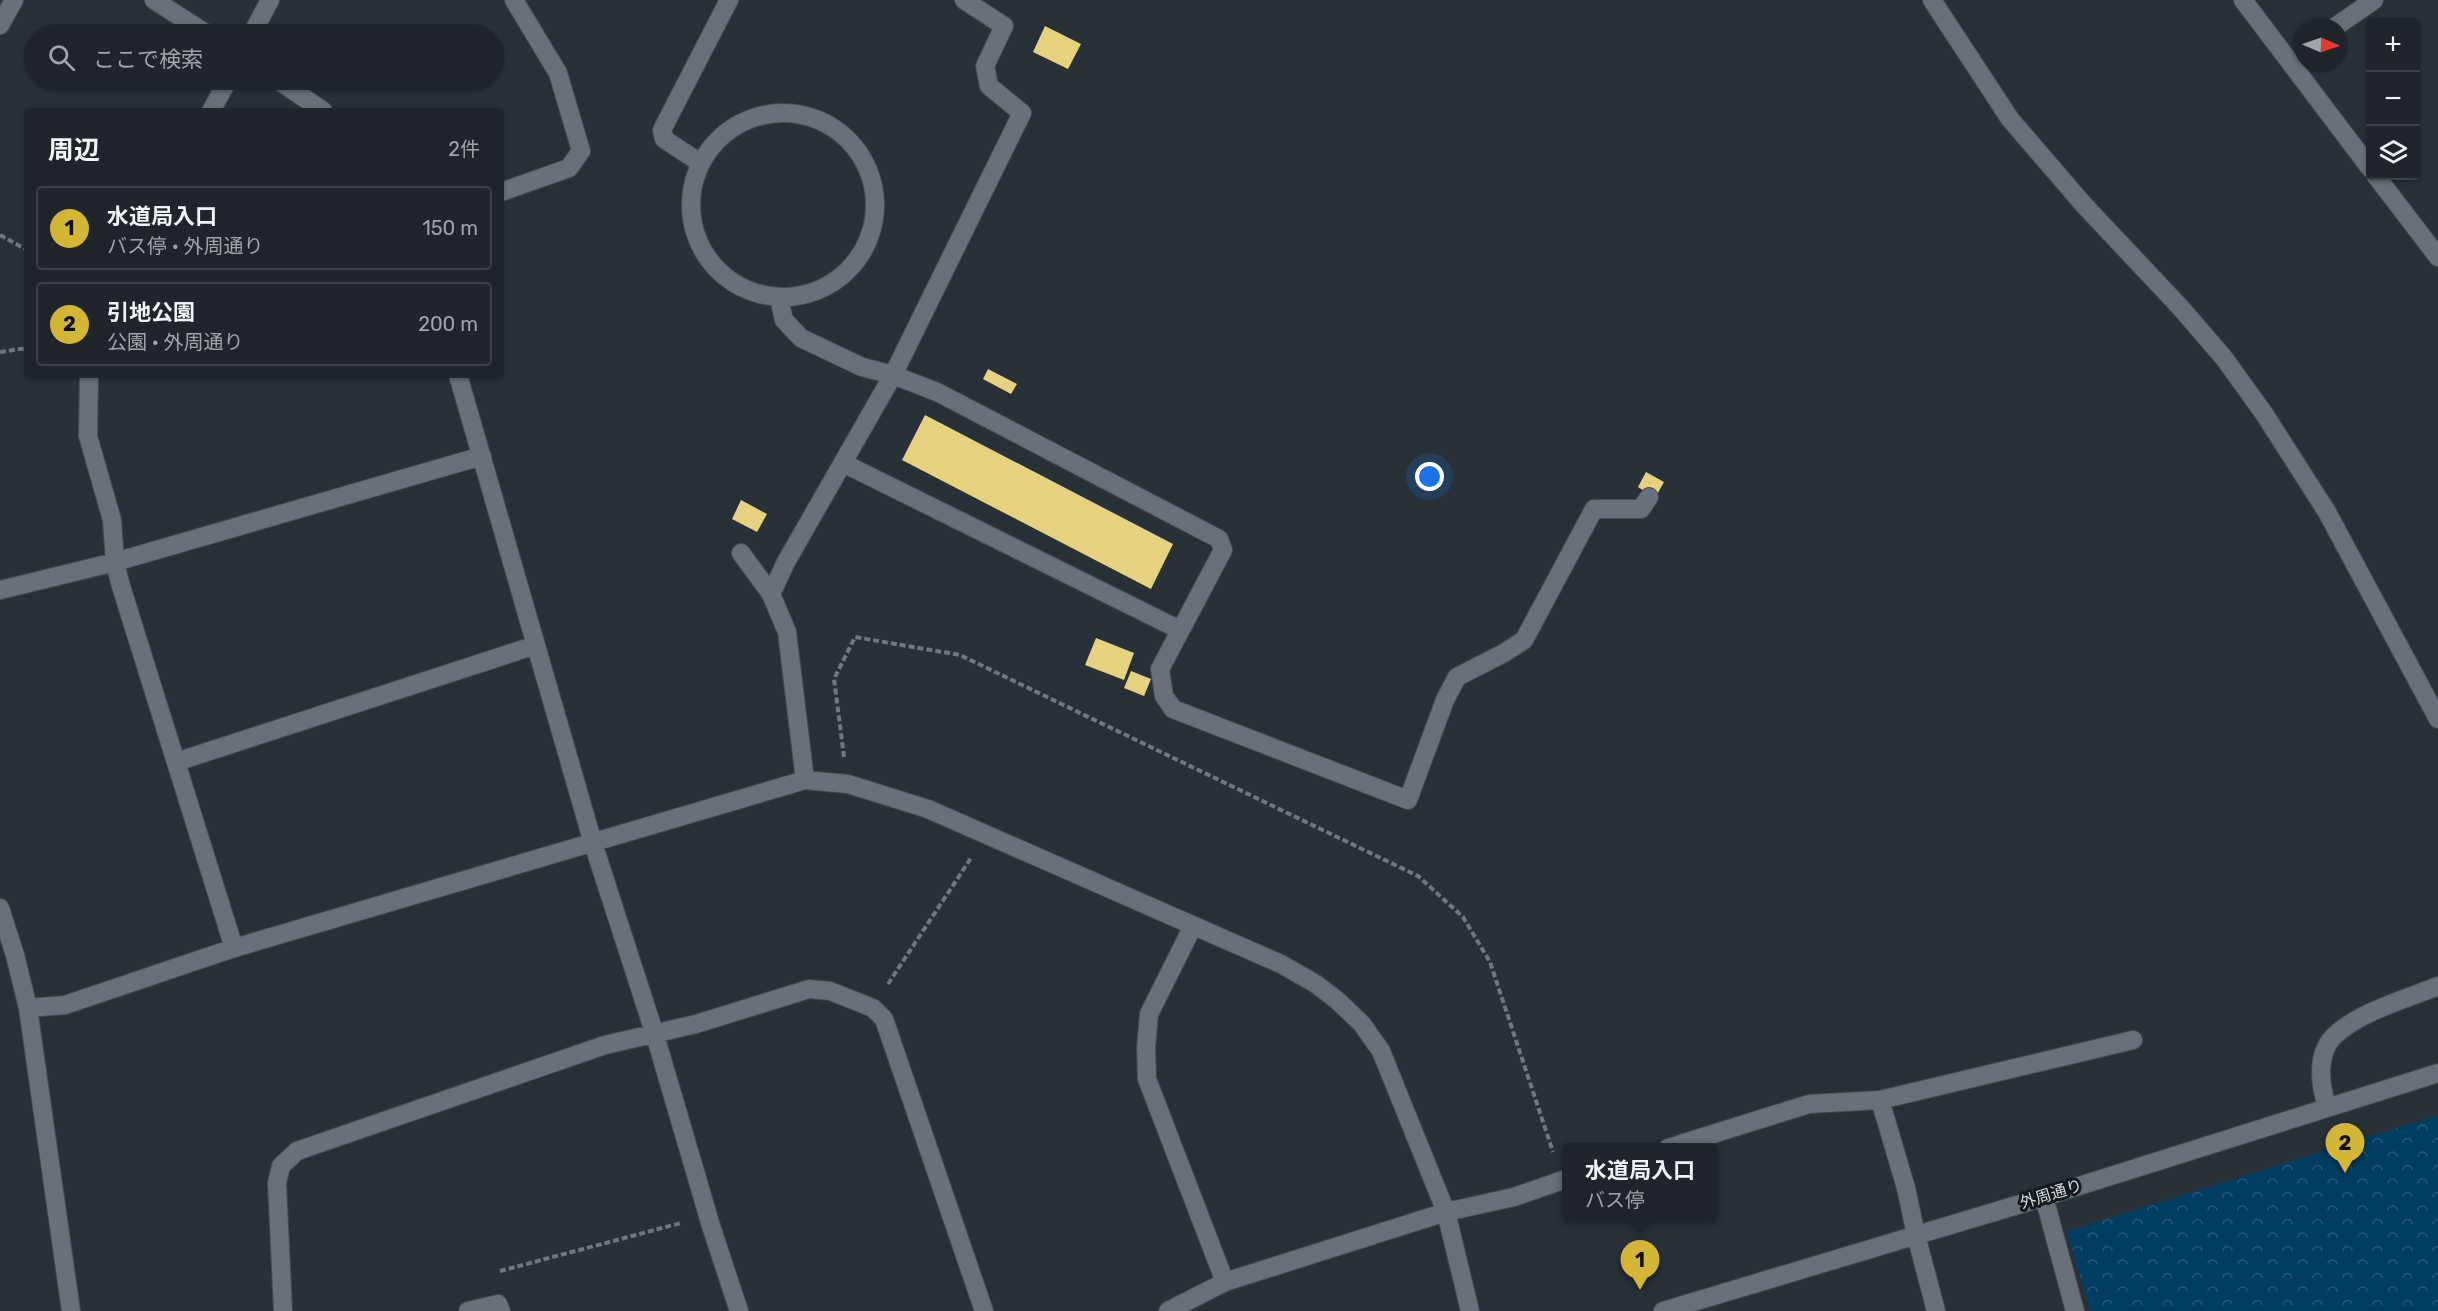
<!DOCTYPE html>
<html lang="ja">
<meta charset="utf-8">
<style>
:root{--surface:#1f252a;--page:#2c3136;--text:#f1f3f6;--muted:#a1a5a8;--line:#3c4247;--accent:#d4b635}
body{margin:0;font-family:Rubik,"Noto Sans JP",sans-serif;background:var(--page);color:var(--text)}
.controls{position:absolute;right:18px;top:18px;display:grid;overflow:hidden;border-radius:6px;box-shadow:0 2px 4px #0004}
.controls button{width:54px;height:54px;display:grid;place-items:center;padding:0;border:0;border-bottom:2px solid var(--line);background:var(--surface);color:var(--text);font:30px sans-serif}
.compass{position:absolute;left:2294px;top:18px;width:54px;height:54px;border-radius:50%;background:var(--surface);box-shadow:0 2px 4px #0004;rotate:92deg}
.you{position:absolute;left:1430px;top:477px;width:21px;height:21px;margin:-15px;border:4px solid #fff;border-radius:50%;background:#1a73e8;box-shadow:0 0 0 9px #1a73e833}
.badge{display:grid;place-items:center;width:39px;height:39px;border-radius:50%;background:var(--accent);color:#111;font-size:20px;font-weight:700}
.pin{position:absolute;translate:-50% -50px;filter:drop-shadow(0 2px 3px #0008)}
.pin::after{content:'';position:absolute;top:32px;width:21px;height:18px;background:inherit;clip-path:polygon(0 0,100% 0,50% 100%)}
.popup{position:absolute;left:1562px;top:1143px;width:156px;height:78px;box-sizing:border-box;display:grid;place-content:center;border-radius:6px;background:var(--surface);filter:drop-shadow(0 2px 4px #0005);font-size:20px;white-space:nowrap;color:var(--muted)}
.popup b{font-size:22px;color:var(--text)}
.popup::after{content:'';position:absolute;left:50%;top:100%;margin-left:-12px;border:12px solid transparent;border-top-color:var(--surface)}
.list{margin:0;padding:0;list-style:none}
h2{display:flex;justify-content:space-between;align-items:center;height:78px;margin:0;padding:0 24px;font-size:26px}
h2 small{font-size:20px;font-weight:400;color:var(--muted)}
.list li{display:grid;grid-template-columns:39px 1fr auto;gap:18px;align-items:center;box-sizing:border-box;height:84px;margin:0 12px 12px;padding:0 12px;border:2px solid var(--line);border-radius:6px}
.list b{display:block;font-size:22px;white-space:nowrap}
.list p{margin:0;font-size:20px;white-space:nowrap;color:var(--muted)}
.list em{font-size:20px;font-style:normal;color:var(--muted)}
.icon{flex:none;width:33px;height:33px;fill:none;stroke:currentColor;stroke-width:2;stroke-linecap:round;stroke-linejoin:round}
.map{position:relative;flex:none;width:2438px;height:1311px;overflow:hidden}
.search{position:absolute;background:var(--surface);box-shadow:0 2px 4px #0004;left:24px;top:24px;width:480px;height:66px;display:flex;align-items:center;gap:15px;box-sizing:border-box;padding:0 21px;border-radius:33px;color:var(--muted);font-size:22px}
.panel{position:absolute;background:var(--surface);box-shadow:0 2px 4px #0004;left:24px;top:108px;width:480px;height:270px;border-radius:6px}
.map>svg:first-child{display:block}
</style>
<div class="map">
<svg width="2438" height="1311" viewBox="0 0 2438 1311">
<defs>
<pattern id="forest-crowns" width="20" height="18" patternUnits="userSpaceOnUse" patternTransform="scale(1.5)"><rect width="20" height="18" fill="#013e62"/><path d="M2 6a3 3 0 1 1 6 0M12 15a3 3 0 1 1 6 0" fill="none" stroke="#255978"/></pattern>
</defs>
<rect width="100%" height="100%" fill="#293138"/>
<!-- forest -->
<path fill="url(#forest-crowns)" d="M2438,1115V1311H2091L2067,1231Z"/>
<!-- building -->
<path fill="#e6d17f" d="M1045,26L1081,44L1068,69L1033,52Z
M988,369L1017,384L1011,394L983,379Z
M925,415L1173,544L1151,589L902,460Z
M1646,472L1664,482L1655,498L1638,487Z
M741,500L767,514L757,532L732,519Z
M1096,638L1134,653L1124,680L1085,665Z
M1131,671L1151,679L1144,696L1124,688Z"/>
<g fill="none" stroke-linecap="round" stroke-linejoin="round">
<defs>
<path id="lane" d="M691 205a92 92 0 1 1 184 0a92 92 0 1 1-184 0Z
M699,162L664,139L662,130L729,0
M779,298L784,320L801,338L862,367L893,375L937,392L1219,539L1223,550L1160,669L1164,696L1173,709L1408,800L1445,700L1457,677L1504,653L1524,640L1594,509H1641L1649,497
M843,463L1180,630
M741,553L771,594L786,562L893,375L1022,113L989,86L985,66L1004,26L964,0"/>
<path id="street" d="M154,0L207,34
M2243,0L2370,168
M0,25L14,0
M2335,27L2374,0
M252,34L270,0
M278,80L323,111
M211,111L228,80
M2376,176L2438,257
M501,192L569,168L581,151L558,73L514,0
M89,375L88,436L112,520L115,562L120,583L234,948
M458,375L593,843L655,1035L711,1226L739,1311
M0,590L115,562L482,456
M771,594L787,632L805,780
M176,762L536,645
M0,908L15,955L28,1008L71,1311
M1193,926L1149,1014L1146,1048L1147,1079L1225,1282
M28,1008L65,1005L234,948L805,780L848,784L928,809L1281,964L1316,984L1338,1001L1362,1024L1381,1051L1446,1212L1470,1311
M1880,1100L1906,1188L1916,1235L1936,1311
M1668,1148L1809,1104L1880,1100L2133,1040
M2044,1197L2075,1311
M283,1311L277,1183L281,1166L297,1151L605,1045L696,1024L809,989L830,991L873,1008L884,1019L984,1311
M468,1311L498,1304L501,1311
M1168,1311L1225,1282L1446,1212L1514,1197L1566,1179"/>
<path id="secondary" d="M1932,0L2010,119L2084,205L2180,307L2224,358L2265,415L2327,512L2438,719
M2327,1106C2320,1085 2316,1054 2334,1036C2359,1012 2406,999 2438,986
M1663,1311L2044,1197L2438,1073"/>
</defs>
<!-- lane casing -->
<use href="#lane" stroke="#454c52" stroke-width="20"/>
<!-- street casing -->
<use href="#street" stroke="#454c52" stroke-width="20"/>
<!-- secondary casing -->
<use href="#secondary" stroke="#454c52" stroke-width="20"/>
<!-- path -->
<path stroke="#70777d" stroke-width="4" stroke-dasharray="6 3" stroke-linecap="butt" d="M0,235L27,250
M0,352L27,348
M844,757L834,679L855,637L960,655L1418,876L1463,917L1490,962L1553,1152
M888,984L971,858
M500,1271L681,1223"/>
<!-- lane -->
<use href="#lane" stroke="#687179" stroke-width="18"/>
<!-- street -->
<use href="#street" stroke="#687179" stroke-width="18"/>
<!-- secondary -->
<use href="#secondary" stroke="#687179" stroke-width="18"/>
</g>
<g text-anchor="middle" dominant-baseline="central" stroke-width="6" stroke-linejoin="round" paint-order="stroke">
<!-- street labels -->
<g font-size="16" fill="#d9dee3" stroke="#15191c">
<text transform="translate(2051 1194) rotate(-17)">外周通り</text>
</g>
</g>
</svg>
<div class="controls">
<button>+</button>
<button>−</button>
<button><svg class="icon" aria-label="layers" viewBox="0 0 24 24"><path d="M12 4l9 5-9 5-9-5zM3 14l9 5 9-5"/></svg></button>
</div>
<svg class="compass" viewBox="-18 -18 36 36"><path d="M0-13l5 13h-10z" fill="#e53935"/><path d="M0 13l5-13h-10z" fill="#a1a5a8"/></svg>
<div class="you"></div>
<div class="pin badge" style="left:1640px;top:1290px">1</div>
<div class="popup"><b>水道局入口</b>バス停</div>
<div class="pin badge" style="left:2345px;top:1173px">2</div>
<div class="search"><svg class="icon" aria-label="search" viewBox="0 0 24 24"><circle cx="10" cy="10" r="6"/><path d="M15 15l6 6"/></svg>ここで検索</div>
<section class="panel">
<h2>周辺<small>2件</small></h2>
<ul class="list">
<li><span class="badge">1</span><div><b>水道局入口</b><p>バス停 · 外周通り</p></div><em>150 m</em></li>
<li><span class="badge">2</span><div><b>引地公園</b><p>公園 · 外周通り</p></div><em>200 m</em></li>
</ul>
</section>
</div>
